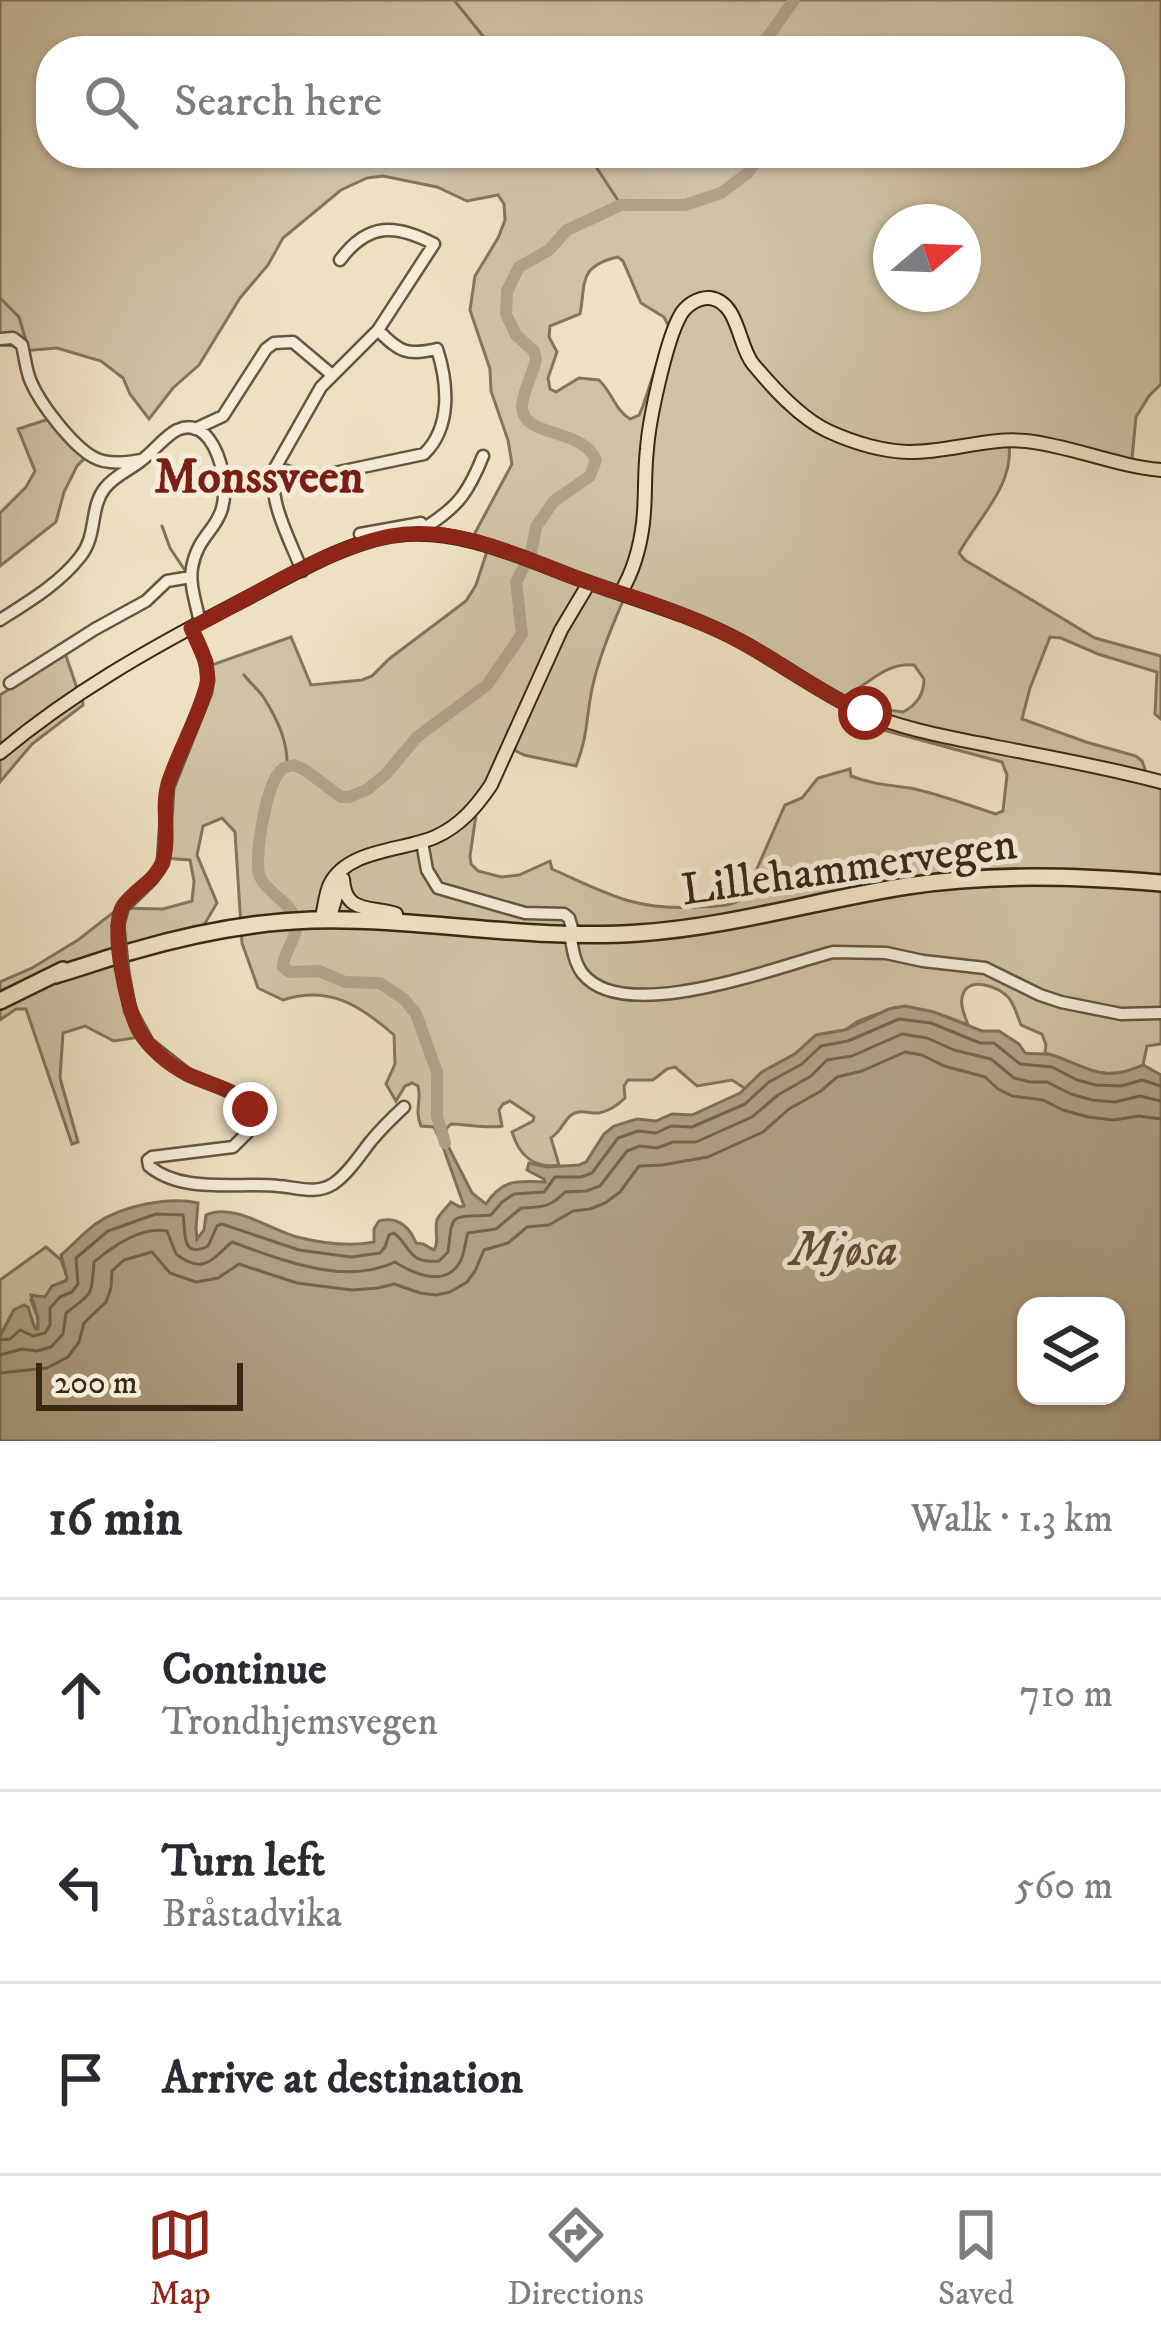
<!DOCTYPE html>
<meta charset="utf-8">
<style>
:root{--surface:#fff;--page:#f7f7f7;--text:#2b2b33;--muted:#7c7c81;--line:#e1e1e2;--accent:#8f2418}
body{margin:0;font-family:"IM FELL DW Pica",serif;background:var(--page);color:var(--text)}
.controls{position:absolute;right:36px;bottom:36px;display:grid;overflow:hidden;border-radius:24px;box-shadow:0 3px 9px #0004}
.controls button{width:108px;height:108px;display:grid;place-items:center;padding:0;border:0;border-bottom:3px solid var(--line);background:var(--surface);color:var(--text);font:60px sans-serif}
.compass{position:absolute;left:873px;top:204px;width:108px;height:108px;border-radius:50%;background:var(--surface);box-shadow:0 3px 9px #0004;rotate:71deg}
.scale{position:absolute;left:36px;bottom:30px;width:207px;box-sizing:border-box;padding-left:12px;border:6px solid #392812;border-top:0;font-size:33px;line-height:42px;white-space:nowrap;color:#392812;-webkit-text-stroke:9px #f4ecd8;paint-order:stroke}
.stop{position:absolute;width:36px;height:36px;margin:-27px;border:9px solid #8f2418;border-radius:50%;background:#fff}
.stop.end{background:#8f2418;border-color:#fff;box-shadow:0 3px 12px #0008}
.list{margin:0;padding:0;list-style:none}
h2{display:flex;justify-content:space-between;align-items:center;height:156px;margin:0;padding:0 48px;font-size:51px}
h2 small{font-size:39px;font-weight:400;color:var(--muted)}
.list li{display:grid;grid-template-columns:78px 1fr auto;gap:36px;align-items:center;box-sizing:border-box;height:192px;padding:0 48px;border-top:3px solid var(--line)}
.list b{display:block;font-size:45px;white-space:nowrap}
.list p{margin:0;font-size:39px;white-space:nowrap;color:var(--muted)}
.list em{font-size:39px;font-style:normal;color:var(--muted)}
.icon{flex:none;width:66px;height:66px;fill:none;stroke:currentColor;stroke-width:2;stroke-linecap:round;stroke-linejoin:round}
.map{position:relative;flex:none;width:1161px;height:1441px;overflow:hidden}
.search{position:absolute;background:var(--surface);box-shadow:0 3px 9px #0004;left:36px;right:36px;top:36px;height:132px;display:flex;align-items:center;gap:30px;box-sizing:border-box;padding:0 42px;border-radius:48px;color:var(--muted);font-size:45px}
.sheet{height:732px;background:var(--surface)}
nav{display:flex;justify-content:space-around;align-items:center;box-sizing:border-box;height:168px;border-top:3px solid var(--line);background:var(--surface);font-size:33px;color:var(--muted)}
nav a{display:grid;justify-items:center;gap:6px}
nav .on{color:var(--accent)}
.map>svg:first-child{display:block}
</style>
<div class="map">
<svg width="1161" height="1441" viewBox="0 0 1161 1441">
<rect width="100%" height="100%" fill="#eee1c3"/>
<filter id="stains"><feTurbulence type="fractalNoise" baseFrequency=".00167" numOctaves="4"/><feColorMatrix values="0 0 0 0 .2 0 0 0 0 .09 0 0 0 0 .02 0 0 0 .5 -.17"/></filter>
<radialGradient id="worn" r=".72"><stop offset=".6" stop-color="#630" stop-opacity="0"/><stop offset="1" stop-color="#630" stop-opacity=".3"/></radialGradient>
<!-- green -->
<path fill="#cfc2a5" stroke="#84755c" stroke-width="3" fill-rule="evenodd" d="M0,0H1161V384L1149,396L1136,417L1132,458L1125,460L1009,444C1014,486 978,518 959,553L965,560L1095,638L1161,656V719L1155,714L1157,672L1098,654L1061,638L1050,637L1030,688L1022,719L1086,742L1136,756L1142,761L1147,775L1161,781V1044L1147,1046L1143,1065C1099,1085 1084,1064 1045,1053L1046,1045L1042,1034L1021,1025C1017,1016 1015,1005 1008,997C998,987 970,976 963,994C959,1004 965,1016 968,1025L945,1016L896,1007L858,1021L845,1030L816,1035L795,1054L762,1072L746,1089L732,1080L697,1086L675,1067L667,1069L653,1080H628L624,1086L625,1098C618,1105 609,1111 599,1113C590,1114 578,1108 570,1116C563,1122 563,1129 551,1138L559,1165C534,1169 519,1155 512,1132L533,1121L534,1117L510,1101L503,1104L499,1110L502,1126C492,1129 462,1124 451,1124L446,1129V1142L442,1144L434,1127L421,1126C414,1109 422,1101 418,1086L412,1083L405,1086L396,1101L386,1084L395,1064L394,1035C360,1005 328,985 283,1000L258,988L242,943L235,832L222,818L203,826L197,855L217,903L204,925L122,951L140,1037L114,1041L85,1026L63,1033L60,1078L78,1142L72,1144L26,1009H16L0,1020V982L32,968L78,940L119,908L163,909L192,901L194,881L190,860L164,858V812L208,693L206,667L291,637L311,685L362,680L372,676L389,659L466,601L476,585L488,548L475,537V533L512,464L508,440L491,391L490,369L470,310L475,276L498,238L505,220L504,204L498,195L467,201L437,187L383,176L367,178L341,190L283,238L268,265L240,298L199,365L173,388L149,419L130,394L123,378L101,361L57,348L22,351L15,346L0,345ZM51,51H1110V153H51ZM891,222H963V294H891ZM618,257L623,261L641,303L664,317L669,327L643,406L639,415L630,419C615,410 612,392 599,380L579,378L556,392L550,389L548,378L557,352L549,337L550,326L580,314C586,285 577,266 618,257ZM625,596L710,625L841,697C867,688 883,662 914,665L924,679C924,694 917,705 903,712L879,709L875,716L876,728L1002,762L1007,775L1003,811L996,814C968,805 939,794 910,788C889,785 871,784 851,776L850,769L818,778L802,798L785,805L744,898C730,907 715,906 698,907C635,911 608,894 552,869L550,861L519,875L501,877L478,871L471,864L470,856L477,808L510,752L514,750L524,755L576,766C588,736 586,718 592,689C599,656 612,627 625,596Z
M49,419L88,455L77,466L64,492L56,522L0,566V513L26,487L35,471L18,429Z
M65,653L78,691L82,695L83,705L32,744L0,782V695Z
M46,1247L61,1260L68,1279L52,1287L45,1297L31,1300L38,1318V1329L36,1330L32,1320L14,1310L0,1336V1280Z"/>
<!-- water -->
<path fill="#b0a287" stroke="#807158" stroke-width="3" fill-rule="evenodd" d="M905,1006L934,1012L982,1031H999L1019,1044L1025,1053C1036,1055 1045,1052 1055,1056C1091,1069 1104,1083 1143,1065L1161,1075V1441H0V1336L14,1310L24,1305L28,1307L35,1329H38V1318L31,1295L45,1297L52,1286L66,1281L67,1278L61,1255C73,1245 84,1232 97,1223C122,1206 169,1196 198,1203L196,1228L197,1239L204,1230L206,1215C232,1202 271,1230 297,1237C321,1243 350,1247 374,1242V1229L379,1221C398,1216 409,1226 416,1243L423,1244L434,1250C440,1240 434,1232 437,1220C439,1214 447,1207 451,1202L460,1207L464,1206L442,1144L446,1142L472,1193L486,1204C503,1178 519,1181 545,1182L544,1179L527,1170L529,1163L547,1167L579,1165L586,1162L604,1134L614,1126L637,1119L656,1121L672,1114L692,1115L740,1093L762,1072L795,1054L816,1035L845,1030L889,1009ZM1026,1306H1116V1396H1026Z"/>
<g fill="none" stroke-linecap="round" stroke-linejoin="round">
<!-- shore -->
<path stroke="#74654c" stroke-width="3" d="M0,1340L10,1339L20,1330L33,1336L45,1333L50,1325V1308L60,1297L72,1292L78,1284L76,1258L108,1231L156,1214L183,1215C186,1230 180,1260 208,1246L217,1226L222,1224L299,1250L351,1257L380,1253L385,1247L389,1235L394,1233C411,1246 407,1264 439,1261L448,1252C453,1211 449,1218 491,1215L502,1202L514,1194L544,1192L555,1177H581L592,1173L618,1138L638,1131L656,1133L671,1126L692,1127L745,1104L769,1082L802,1064L821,1046L848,1041L899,1019L931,1023L980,1043H994L1020,1064L1052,1067L1077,1080L1096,1085L1121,1086L1142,1080L1161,1086
M0,1355L22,1349L37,1351L51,1347L63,1334L66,1313C94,1291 91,1298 94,1262C113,1246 142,1226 167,1231L176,1254C204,1276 213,1258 232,1242C282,1260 344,1286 395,1262C414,1274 445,1288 460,1262C465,1253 465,1241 468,1233L496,1229L521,1208C541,1207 550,1208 565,1192L586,1191L600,1186L627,1151L640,1146L657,1148L673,1142H696L752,1117L778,1095L811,1076L827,1060L852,1056L902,1034L927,1038L954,1050L991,1059L1014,1078L1030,1082H1047L1071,1094L1092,1100L1115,1102L1140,1096L1161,1101
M0,1373L47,1368L68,1357L79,1342L84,1323L106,1302L111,1288L112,1271L124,1260L152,1252L170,1273L196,1282L218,1278L239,1264L297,1283L352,1290L378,1288L394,1284L420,1293L436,1295L450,1292L467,1282L475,1271L484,1250L508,1243L527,1227L549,1225L573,1211L590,1209L605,1203L620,1192L639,1166L662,1165L708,1157L763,1132L789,1109L821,1091L837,1077L862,1071L905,1052L922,1055L944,1066L985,1077L998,1089L1012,1096L1043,1100L1063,1110L1088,1117L1114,1120L1139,1116L1161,1119"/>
<!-- stream -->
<path stroke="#807158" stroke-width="3" d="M454,0L495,51
M587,153L621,205
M0,298L19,317L26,341
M162,526L170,548L186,572
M244,675C250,683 259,690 264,698C277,719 288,741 287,766"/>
<!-- river -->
<path stroke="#b0a287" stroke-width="12" d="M758,51L794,0
M445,1143L437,1116V1072L416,1014L404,999L380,983L345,982L319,971L290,972L283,967C283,952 299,936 296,922C293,903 268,894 260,877C253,861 266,789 278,774C284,766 284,768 294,765L305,770L341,797H349L368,789L386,774L417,737L487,685L522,634L516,582L531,553L536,527L554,501L590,476L596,460C582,427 521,438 522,406C523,391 533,374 536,359L534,351L516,335L506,314L507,291L519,267L549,250L567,230L621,205H685L721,193L748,173L761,153"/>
<defs>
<path id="minor" d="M0,339L13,338L22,345C25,357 26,371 31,382C41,405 72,445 93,457C107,465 126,463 141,460
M195,429L223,416L266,349L274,343L293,342L331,374
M275,468L305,476H320L424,454C452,427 448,383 437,349C407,356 399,352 378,330
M426,527C459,506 469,491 483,456
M360,534L421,523L428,532
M302,571C291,541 267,501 275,468L321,387L378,330L434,244C396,224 368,222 340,260
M0,620C28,602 59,584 80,557C98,535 89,508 105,488C114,476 130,470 142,460C153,452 165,436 177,430C206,417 219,454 223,474C231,530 199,526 192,568C189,585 197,606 200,623
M10,683L95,629L146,601L167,581L191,577
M422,842L427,870L438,888L525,913L564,914L569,918L572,928
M118,925L123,907L152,879L163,863L168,787L206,692C211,668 202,649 191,628
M571,939C573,951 575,964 583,974C625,1026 779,966 833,952L886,953L923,961L985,968L1040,995L1061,1002L1121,1014L1161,1013
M123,972L130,1010L148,1043L187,1074L236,1094L245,1101L251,1117L248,1132L233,1147L152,1157L148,1160L149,1166C182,1194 238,1182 278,1186C296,1187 316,1195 333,1184C348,1174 360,1155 371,1141C381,1129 392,1118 404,1107"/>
<path id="major" d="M621,592C634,570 640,548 643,523C646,499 644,474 647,449C649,420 666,341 680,316C685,306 698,297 710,298C739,302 738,346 753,364C773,388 800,418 828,431C852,442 881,451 908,452C947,453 986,437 1026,441C1072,446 1115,466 1161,470
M0,753C70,694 149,649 230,607C280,582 342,542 397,535C464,527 528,561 590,583C641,601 694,616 742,642C782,664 819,692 860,711C902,729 947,737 992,746C1048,757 1105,767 1161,782
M343,879C345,914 370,906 396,914
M329,920L323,912C325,903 326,892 330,884C348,849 403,851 435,837C460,826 476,807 491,785L561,630L589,583
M329,920L340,883"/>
<path id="highway" d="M55,975C81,968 106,958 133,951C191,934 251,922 312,920C421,917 529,941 639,933C730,927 817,900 907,886C992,873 1076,876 1161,883
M0,1001L63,970"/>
</defs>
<!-- minor casing -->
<use href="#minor" stroke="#66563e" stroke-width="15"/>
<!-- major casing -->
<use href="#major" stroke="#392812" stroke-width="16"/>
<!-- highway casing -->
<use href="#highway" stroke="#392812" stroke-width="20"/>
<!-- minor -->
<use href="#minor" stroke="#f4ecd8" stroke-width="10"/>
<!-- major -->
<use href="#major" stroke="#eee1c3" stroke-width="12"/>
<!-- highway -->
<use href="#highway" stroke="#eee1c3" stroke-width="15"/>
<defs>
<path id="minor-bridge" d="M118,925L123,972"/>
</defs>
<!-- minor-bridge casing -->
<use href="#minor-bridge" stroke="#66563e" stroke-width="15" stroke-linecap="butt"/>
<!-- minor-bridge -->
<use href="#minor-bridge" stroke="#f4ecd8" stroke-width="10"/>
</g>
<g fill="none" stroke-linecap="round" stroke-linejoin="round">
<!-- route -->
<path stroke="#8f2418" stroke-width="15" d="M250,1109C238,1088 208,1085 187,1074C169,1065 150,1049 139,1031C127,1010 109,927 123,906C135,888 159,880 164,857C170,833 161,808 168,784C179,749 200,716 208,680L206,662L191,628C253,597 322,550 390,536C460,523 529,562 593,584C642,600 692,616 738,640C781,663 820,693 865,713"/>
</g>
<g text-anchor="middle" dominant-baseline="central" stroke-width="10" stroke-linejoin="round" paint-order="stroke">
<!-- street labels -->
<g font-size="45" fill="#392812" stroke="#f4ecd8">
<text transform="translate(849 868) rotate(-8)">Lillehammervegen</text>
</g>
<!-- neighbourhood labels -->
<g font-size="48" font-weight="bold" fill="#7a1f14" stroke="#f4ecd8">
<text x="259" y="478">Monssveen</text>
</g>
<!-- water labels -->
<g font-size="48" font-style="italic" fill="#5d4d35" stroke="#f4ecd8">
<text x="844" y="1251">Mjøsa</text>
</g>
</g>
<rect width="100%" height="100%" filter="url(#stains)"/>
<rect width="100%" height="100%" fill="url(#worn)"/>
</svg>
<div class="controls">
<button><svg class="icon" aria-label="layers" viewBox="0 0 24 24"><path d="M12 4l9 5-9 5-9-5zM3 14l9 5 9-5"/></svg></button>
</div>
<svg class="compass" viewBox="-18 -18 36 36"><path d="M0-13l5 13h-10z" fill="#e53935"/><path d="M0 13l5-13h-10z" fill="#7c7c81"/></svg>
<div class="scale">200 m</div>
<div class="stop" style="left:865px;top:713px"></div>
<div class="stop end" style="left:250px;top:1109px"></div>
<div class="search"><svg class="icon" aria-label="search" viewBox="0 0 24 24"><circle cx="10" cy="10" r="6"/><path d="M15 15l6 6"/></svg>Search here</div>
</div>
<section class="sheet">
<h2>16 min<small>Walk · 1.3 km</small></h2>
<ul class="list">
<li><svg class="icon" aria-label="ahead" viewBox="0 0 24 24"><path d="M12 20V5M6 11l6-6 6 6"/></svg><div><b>Continue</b><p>Trondhjemsvegen</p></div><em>710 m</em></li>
<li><svg class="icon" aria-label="left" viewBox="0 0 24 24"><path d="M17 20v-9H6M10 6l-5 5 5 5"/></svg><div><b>Turn left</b><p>Bråstadvika</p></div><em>560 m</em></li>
<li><svg class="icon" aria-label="arrive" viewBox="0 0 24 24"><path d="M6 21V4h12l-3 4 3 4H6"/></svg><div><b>Arrive at destination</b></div></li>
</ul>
</section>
<nav>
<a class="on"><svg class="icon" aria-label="map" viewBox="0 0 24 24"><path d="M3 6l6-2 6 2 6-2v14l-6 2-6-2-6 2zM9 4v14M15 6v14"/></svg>Map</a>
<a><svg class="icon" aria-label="directions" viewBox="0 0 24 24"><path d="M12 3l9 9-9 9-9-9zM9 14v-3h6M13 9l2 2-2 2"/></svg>Directions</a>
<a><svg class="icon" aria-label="saved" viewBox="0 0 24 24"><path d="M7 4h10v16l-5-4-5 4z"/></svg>Saved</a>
</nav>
